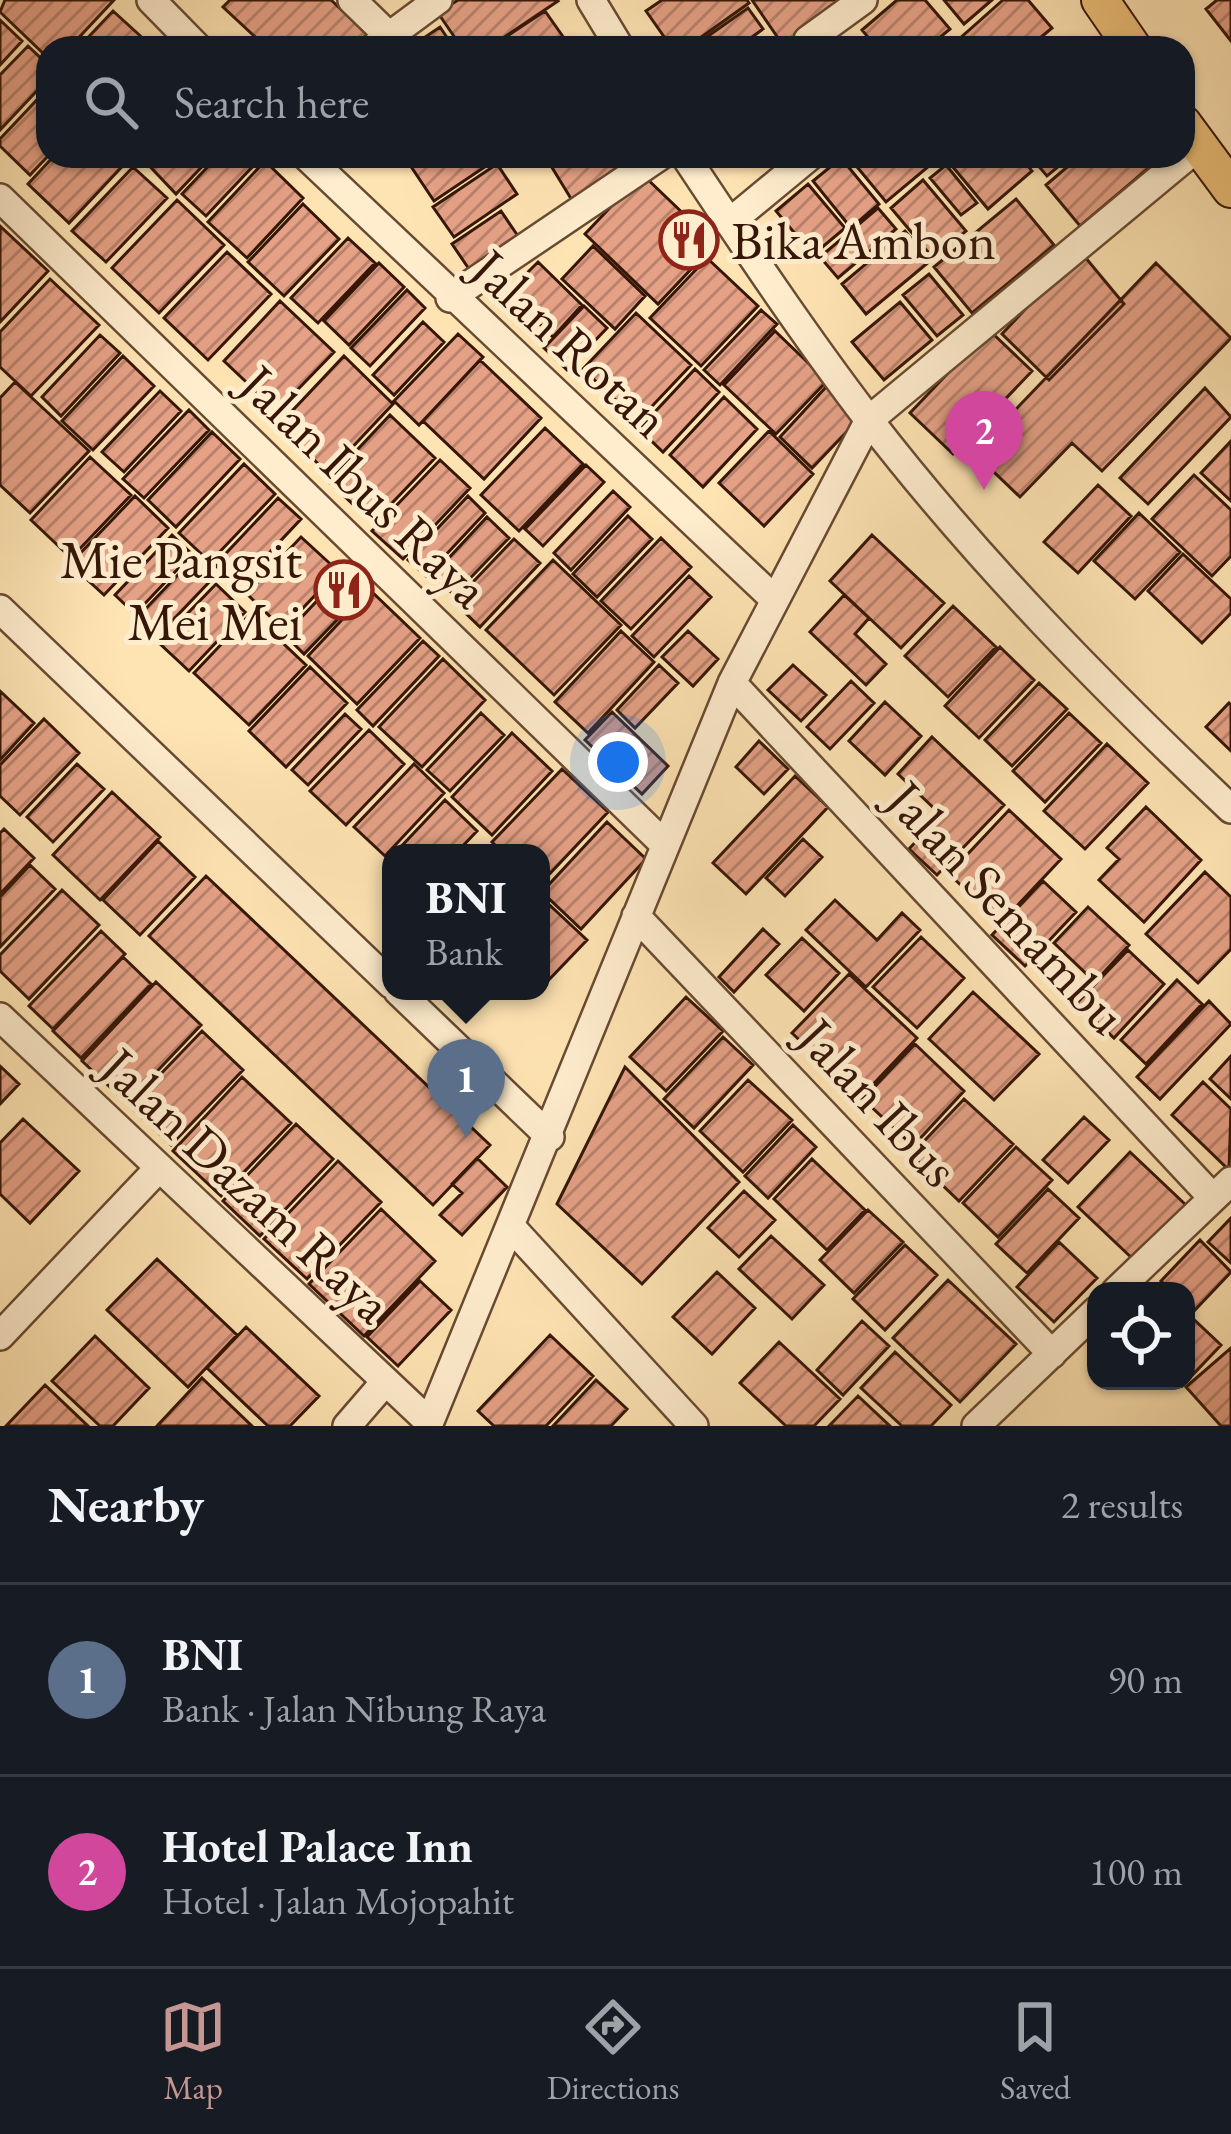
<!DOCTYPE html>
<meta charset="utf-8">
<style>
:root{--surface:#171b24;--page:#20242c;--text:#f1f3f6;--muted:#9ea1a6;--line:#363941;--accent:#c59692}
body{margin:0;font-family:"EB Garamond",serif;background:var(--page);color:var(--text)}
.controls{position:absolute;right:36px;bottom:36px;display:grid;overflow:hidden;border-radius:24px;box-shadow:0 3px 9px #0004}
.controls button{width:108px;height:108px;display:grid;place-items:center;padding:0;border:0;border-bottom:3px solid var(--line);background:var(--surface);color:var(--text);font:60px sans-serif}
.you{position:absolute;left:618px;top:762px;width:42px;height:42px;margin:-30px;border:9px solid #fff;border-radius:50%;background:#1a73e8;box-shadow:0 0 0 18px #1a73e833}
.badge{display:grid;place-items:center;width:78px;height:78px;border-radius:50%;background:var(--accent);color:#fff;font-size:39px;font-weight:700}
.pin{position:absolute;translate:-50% -99px;filter:drop-shadow(0 3px 6px #0008)}
.pin::after{content:'';position:absolute;top:63px;width:42px;height:36px;background:inherit;clip-path:polygon(0 0,100% 0,50% 100%)}
.popup{position:absolute;left:382px;top:844px;width:168px;height:156px;box-sizing:border-box;display:grid;place-content:center;border-radius:24px;background:var(--surface);filter:drop-shadow(0 3px 9px #0005);font-size:39px;white-space:nowrap;color:var(--muted)}
.popup b{font-size:45px;color:var(--text)}
.popup::after{content:'';position:absolute;left:50%;top:100%;margin-left:-24px;border:24px solid transparent;border-top-color:var(--surface)}
.list{margin:0;padding:0;list-style:none}
h2{display:flex;justify-content:space-between;align-items:center;height:156px;margin:0;padding:0 48px;font-size:51px}
h2 small{font-size:39px;font-weight:400;color:var(--muted)}
.list li{display:grid;grid-template-columns:78px 1fr auto;gap:36px;align-items:center;box-sizing:border-box;height:192px;padding:0 48px;border-top:3px solid var(--line)}
.list b{display:block;font-size:45px;white-space:nowrap}
.list p{margin:0;font-size:39px;white-space:nowrap;color:var(--muted)}
.list em{font-size:39px;font-style:normal;color:var(--muted)}
.icon{flex:none;width:66px;height:66px;fill:none;stroke:currentColor;stroke-width:2;stroke-linecap:round;stroke-linejoin:round}
.map{position:relative;flex:none;width:1231px;height:1426px;overflow:hidden}
.search{position:absolute;background:var(--surface);box-shadow:0 3px 9px #0004;left:36px;right:36px;top:36px;height:132px;display:flex;align-items:center;gap:30px;box-sizing:border-box;padding:0 42px;border-radius:36px;color:var(--muted);font-size:45px}
.sheet{height:540px;background:var(--surface)}
nav{display:flex;justify-content:space-around;align-items:center;box-sizing:border-box;height:168px;border-top:3px solid var(--line);background:var(--surface);font-size:33px;color:var(--muted)}
nav a{display:grid;justify-items:center;gap:6px}
nav .on{color:var(--accent)}
.map>svg:first-child{display:block}
</style>
<div class="map">
<svg width="1231" height="1426" viewBox="0 0 1231 1426">
<defs>
<pattern id="building-hatch" width="6" height="6" patternUnits="userSpaceOnUse" patternTransform="scale(3)"><rect width="6" height="6" fill="#e5a186"/><path d="M-1 1l2-2M0 6l6-6M5 7l2-2" fill="none" stroke="#ba826c"/></pattern>
</defs>
<rect width="100%" height="100%" fill="#ffe4b3"/>
<filter id="stains"><feTurbulence type="fractalNoise" baseFrequency=".00167" numOctaves="4"/><feColorMatrix values="0 0 0 0 .2 0 0 0 0 .09 0 0 0 0 .02 0 0 0 .5 -.17"/></filter>
<radialGradient id="worn" r=".72"><stop offset=".6" stop-color="#630" stop-opacity="0"/><stop offset="1" stop-color="#630" stop-opacity=".3"/></radialGradient>
<!-- building -->
<path fill="url(#building-hatch)" stroke="#351607" stroke-width="3" d="M5,0H114L69,48H48V58L0,12Z
M230,0H331L368,35L355,48H267L223,7Z
M458,0H557L558,1L488,48H462L438,13Z
M662,0H747L749,3L686,48H672L646,11Z
M752,0H841L846,7L785,48Z
M897,0H925L950,29L927,48H877L862,30Z
M944,0H992L964,24Z
M1003,0H1028L1052,28L1028,48H949Z
M1217,0H1231V41L1206,9Z
M748,8L763,29L737,48H691Z
M113,11L147,42L141,48H78Z
M545,11L571,48H489Z
M0,20L22,41L0,65Z
M440,27L454,48H409Z
M28,46L48,65V79L0,130V75Z
M48,88V156L30,175L0,146V139Z
M54,156H132L69,223L28,184Z
M140,156H212L176,194Z
M218,156H247L255,164L206,216L182,194Z
M404,156H501L434,201Z
M545,156H641L573,202Z
M848,156H941L886,202Z
M952,156H1020L1032,171L988,209L947,160Z
M1030,156H1071L1047,176Z
M1080,156H1163L1080,226L1046,185Z
M841,158L879,204L851,228L813,181Z
M265,161L303,198L247,258L208,222Z
M497,164L517,194L454,237L433,207Z
M946,165L977,203L961,215L930,178Z
M133,167L167,198L106,262L72,231Z
M642,174L715,244L658,304L585,234Z
M923,180L966,231L933,258L891,208Z
M808,184L845,228L813,255L776,211Z
M1016,199L1054,245L972,313L934,267Z
M177,200L224,245L159,313L112,268Z
M303,204L339,239L284,296L248,262Z
M878,208L896,229L838,278L820,257Z
M501,211L518,236L469,269L452,244Z
M0,226L48,271L0,322Z
M905,231L930,261L866,314L842,284Z
M348,238L375,263L318,323L291,298Z
M593,246L645,296L615,329L562,279Z
M1080,251L1124,304L1049,380L1002,334Z
M227,252L271,294L208,360L164,318Z
M707,258L758,306L701,366L650,318Z
M538,262L582,305L553,337L507,293Z
M379,263L404,287L349,345L324,321Z
M1156,263L1231,338L1102,471L1072,443L1020,497L974,453Z
M929,274L963,315L937,336L903,295Z
M50,279L99,325L31,396L0,367V332Z
M407,290L425,308L370,366L351,348Z
M280,301L334,352L277,411L224,361Z
M900,302L932,340L884,380L852,342Z
M584,306L607,328L567,370L544,348Z
M761,310L777,324L720,385L704,370Z
M636,313L691,365L638,421L583,369Z
M423,322L444,342L394,395L373,375Z
M989,330L1032,371L953,454L910,413Z
M775,331L827,381L776,434L724,385Z
M458,334L483,357L419,425L394,401Z
M100,335L120,353L61,416L42,397Z
M123,356L154,386L93,450L62,421Z
M344,356L393,404L328,473L278,426Z
M480,360L541,418L484,479L423,421Z
M695,369L719,392L663,452L639,429Z
M15,382L89,451L30,513L0,485V398Z
M827,386L860,418L812,468L780,437Z
M1205,388L1231,417L1148,504L1120,478Z
M160,391L181,411L124,472L102,452Z
M724,397L757,429L703,487L670,455Z
M189,410L209,430L144,498L123,479Z
M390,415L435,458L373,523L328,481Z
M545,428L583,464L519,531L481,495Z
M769,431L813,474L764,526L719,483Z
M212,432L240,459L176,527L148,500Z
M1231,441V501L1201,473Z
M90,457L131,495L71,558L31,520Z
M440,460L470,488L403,559L372,531Z
M244,464L275,494L210,562L179,533Z
M586,465L604,482L543,546L525,529Z
M1194,475L1231,510V556L1212,576L1152,519Z
M1098,485L1131,516L1078,573L1044,542Z
M613,491L630,507L571,570L554,553Z
M135,496L168,528L104,595L70,564Z
M468,496L485,513L426,576L408,560Z
M278,498L301,519L238,586L215,565Z
M1139,513L1180,552L1135,599L1094,561Z
M628,516L652,539L597,597L573,574Z
M487,517L509,538L454,595L433,575Z
M172,535L192,554L135,614L115,595Z
M872,535L944,603L901,648L830,581Z
M301,537L338,571L283,629L247,594Z
M661,538L691,567L631,629L601,601Z
M514,539L540,563L480,627L454,602Z
M1183,554L1231,599V613L1202,643L1148,591Z
M194,558L214,577L153,641L133,622Z
M553,560L621,625L554,695L486,630Z
M341,575L362,594L304,654L285,635Z
M689,576L711,597L654,657L632,636Z
M216,584L245,612L189,671L159,643Z
M370,590L420,638L357,704L308,656Z
M844,595L869,618L855,634L886,664L866,685L810,632Z
M953,606L996,647L948,697L905,656Z
M251,613L306,665L249,725L194,673Z
M621,631L654,662L588,733L555,702Z
M688,631L718,659L693,686L662,657Z
M423,641L439,656L373,726L357,710Z
M1000,647L1034,680L979,738L945,706Z
M443,659L485,700L422,767L379,727Z
M659,665L678,683L635,728L617,710Z
M793,665L826,695L801,721L768,690Z
M310,667L347,703L286,767L249,731Z
M851,681L874,703L830,749L807,727Z
M1039,683L1067,709L1012,766L985,740Z
M0,691L34,723L0,760Z
M885,702L921,736L885,775L849,741Z
M1229,703L1231,705V751L1206,727Z
M612,712L668,766L642,794L585,740Z
M481,713L504,735L450,791L427,770Z
M1069,713L1101,743L1045,802L1013,771Z
M345,714L361,729L308,785L292,770Z
M44,719L79,753L20,815L0,796V765Z
M369,730L404,764L346,825L310,791Z
M512,733L552,771L492,835L452,797Z
M932,737L1004,805L937,875L909,849L941,815L898,774Z
M759,741L788,769L764,794L736,767Z
M1107,744L1148,783L1085,849L1044,811Z
M77,764L104,789L53,842L27,817Z
M414,764L444,793L385,856L354,827Z
M562,769L608,812L541,883V853H503L492,842Z
M795,776L828,807L746,894L713,863Z
M112,792L160,837L100,900L53,855Z
M445,800L477,831L456,853H395Z
M1146,807L1201,860L1144,922L1099,880L1119,859L1107,848Z
M1009,810L1061,859L1001,923L949,874Z
M607,822L646,859L581,929L542,892Z
M4,829L34,858L0,894V833Z
M803,839L822,857L785,896L766,878Z
M158,841L195,877L140,935L103,900Z
M30,865L55,889L0,947V897Z
M1205,872L1231,897V949L1198,983L1146,934Z
M206,876L490,1145L433,1205L149,936Z
M1043,881L1076,912L1025,966L992,935Z
M62,890L99,925L29,999L0,971V955Z
M541,897L587,940L541,988Z
M835,900L877,940L902,913L920,930L866,987L806,930Z
M1088,907L1129,945L1095,982L1054,943Z
M763,929L779,944L734,992L719,977Z
M101,931L125,954L53,1029L29,1006Z
M921,937L964,978L917,1028L873,987Z
M802,938L839,973L804,1011L766,975Z
M1128,950L1164,984L1114,1038L1077,1003Z
M123,957L151,984L81,1058L53,1031Z
M849,974L917,1038L860,1098L792,1033Z
M1177,980L1202,1004L1146,1064L1121,1040Z
M156,982L201,1025L127,1103L82,1061Z
M973,992L1039,1054L994,1100L929,1039Z
M686,997L723,1031L666,1091L630,1057Z
M1209,1001L1231,1024L1160,1099L1137,1077Z
M202,1031L243,1070L171,1145L130,1106Z
M723,1037L753,1065L694,1128L664,1099Z
M915,1044L964,1091L913,1146L863,1099Z
M1231,1056V1099L1210,1079Z
M0,1066L19,1084L0,1104Z
M625,1067L739,1182L642,1284L557,1204Z
M242,1077L291,1123L221,1196L173,1151Z
M748,1080L792,1120L743,1172L700,1131Z
M1203,1082L1231,1109L1229,1170L1172,1115Z
M964,1099L1013,1144L959,1201L911,1155Z
M1084,1117L1109,1140L1068,1183L1043,1160Z
M23,1119L79,1171L30,1223L0,1194V1143Z
M296,1124L333,1159L260,1236L223,1201Z
M793,1125L816,1147L768,1198L745,1176Z
M1016,1147L1052,1180L998,1237L963,1203Z
M1130,1152L1187,1206L1135,1261L1078,1207Z
M477,1158L507,1187L462,1235L440,1215L462,1193L452,1184Z
M812,1159L865,1210L827,1250L774,1199Z
M338,1161L381,1202L307,1279L264,1239Z
M1048,1189L1079,1218L1027,1273L996,1244Z
M744,1191L775,1220L739,1257L708,1228Z
M381,1209L435,1261L364,1336L309,1284Z
M868,1210L903,1242L854,1293L820,1260Z
M1231,1218V1263L1208,1242Z
M771,1236L824,1285L792,1319L739,1269Z
M1200,1240L1231,1272L1193,1312L1186,1305V1291H1171L1161,1281Z
M1059,1242L1097,1278L1054,1322L1017,1287Z
M905,1245L937,1275L885,1330L853,1299Z
M157,1259L237,1335L188,1387L107,1310Z
M717,1272L755,1308L712,1354L673,1317Z
M948,1280L1016,1344L960,1402L893,1338Z
M420,1281L451,1310L398,1366L367,1337Z
M1186,1312L1221,1345L1182,1386L1177,1381H1186Z
M862,1321L889,1346L843,1395L817,1370Z
M246,1327L319,1396L290,1426H268L207,1368Z
M550,1335L593,1376L546,1426H494L478,1411Z
M95,1336L149,1388L113,1426H100L52,1381Z
M779,1342L840,1399L814,1426H786L740,1383Z
M1231,1348V1426H1221L1186,1387Z
M895,1352L951,1405L931,1426H902L861,1388Z
M202,1378L252,1426H157Z
M596,1380L627,1409L611,1426H553Z
M45,1385L88,1426H6Z
M858,1396L890,1426H829Z"/>
<g fill="none" stroke-linecap="round" stroke-linejoin="round">
<defs>
<path id="minor" d="M151,0L198,48
M352,0L388,35
M591,0L620,48
M808,40L863,0
M373,48L438,0
M306,156L773,598
M685,156C744,245 804,335 869,420C977,560 1103,688 1231,809
M0,198L663,843
M729,223L810,156
M450,298L660,156
M0,609L391,984
M732,683L1213,1198
M636,916L1052,1354
M398,991L550,1137
M0,1017L429,1422
M513,1229L694,1426
M1116,1291L1231,1181
M0,1336L159,1168
M347,1426L385,1382
M428,1426L732,683L869,420L1198,147
M976,1426L1096,1311"/>
<path id="major" d="M1100,0L1133,48
M1183,124L1231,189"/>
</defs>
<!-- minor casing -->
<use href="#minor" stroke="#684a32" stroke-width="32"/>
<!-- major casing -->
<use href="#major" stroke="#351607" stroke-width="40"/>
<!-- minor -->
<use href="#minor" stroke="#ffedce" stroke-width="27"/>
<!-- major -->
<use href="#major" stroke="#f0c27a" stroke-width="36"/>
</g>
<!-- icons -->
<defs>
<symbol id="restaurant-ring" viewBox="-11 -11 22 22"><circle r="9.5" fill="#ffedce" stroke="#8f2418" stroke-width="1.5"/><path d="M-5-6h1v4h1v-4h1v4h1v-4h1v5L-1.5 .5V6h-2V.5L-5-1ZM5-6V6H3V1.5H1.5Q1.5-4 5-6Z" fill="#8f2418"/></symbol>
</defs>
<g fill-rule="evenodd">
<use href="#restaurant-ring" x="656" y="207" width="66" height="66"/>
<use href="#restaurant-ring" x="311" y="557" width="66" height="66"/>
</g>
<g text-anchor="middle" dominant-baseline="central" stroke-width="10" stroke-linejoin="round" paint-order="stroke">
<!-- poi labels -->
<g font-size="54" fill="#351607" stroke="#ffedce" text-anchor="start">
<text x="731" y="240">Bika Ambon</text>
<text x="302" y="559" text-anchor="end">Mie Pangsit<tspan x="302" dy="62">Mei Mei</tspan></text>
</g>
<!-- street labels -->
<g font-size="54" fill="#351607" stroke="#ffedce">
<text transform="translate(571 343) rotate(43)">Jalan Rotan</text>
<text transform="translate(365 486) rotate(44)">Jalan Ibus Raya</text>
<text transform="translate(1007 907) rotate(47)">Jalan Semambu</text>
<text transform="translate(879 1102) rotate(47)">Jalan Ibus</text>
<text transform="translate(247 1185) rotate(43)">Jalan Dazam Raya</text>
</g>
</g>
<rect width="100%" height="100%" filter="url(#stains)"/>
<rect width="100%" height="100%" fill="url(#worn)"/>
</svg>
<div class="controls">
<button><svg class="icon" aria-label="locate" viewBox="0 0 24 24"><circle cx="12" cy="12" r="6"/><path d="M12 2v4M12 18v4M2 12h4M18 12h4"/></svg></button>
</div>
<div class="you"></div>
<div class="pin badge" style="left:466px;top:1138px;background:#5c6f8a">1</div>
<div class="popup"><b>BNI</b>Bank</div>
<div class="pin badge" style="left:984px;top:490px;background:#d1479c">2</div>
<div class="search"><svg class="icon" aria-label="search" viewBox="0 0 24 24"><circle cx="10" cy="10" r="6"/><path d="M15 15l6 6"/></svg>Search here</div>
</div>
<section class="sheet">
<h2>Nearby<small>2 results</small></h2>
<ul class="list">
<li><span class="badge" style="background:#5c6f8a">1</span><div><b>BNI</b><p>Bank · Jalan Nibung Raya</p></div><em>90 m</em></li>
<li><span class="badge" style="background:#d1479c">2</span><div><b>Hotel Palace Inn</b><p>Hotel · Jalan Mojopahit</p></div><em>100 m</em></li>
</ul>
</section>
<nav>
<a class="on"><svg class="icon" aria-label="map" viewBox="0 0 24 24"><path d="M3 6l6-2 6 2 6-2v14l-6 2-6-2-6 2zM9 4v14M15 6v14"/></svg>Map</a>
<a><svg class="icon" aria-label="directions" viewBox="0 0 24 24"><path d="M12 3l9 9-9 9-9-9zM9 14v-3h6M13 9l2 2-2 2"/></svg>Directions</a>
<a><svg class="icon" aria-label="saved" viewBox="0 0 24 24"><path d="M7 4h10v16l-5-4-5 4z"/></svg>Saved</a>
</nav>
